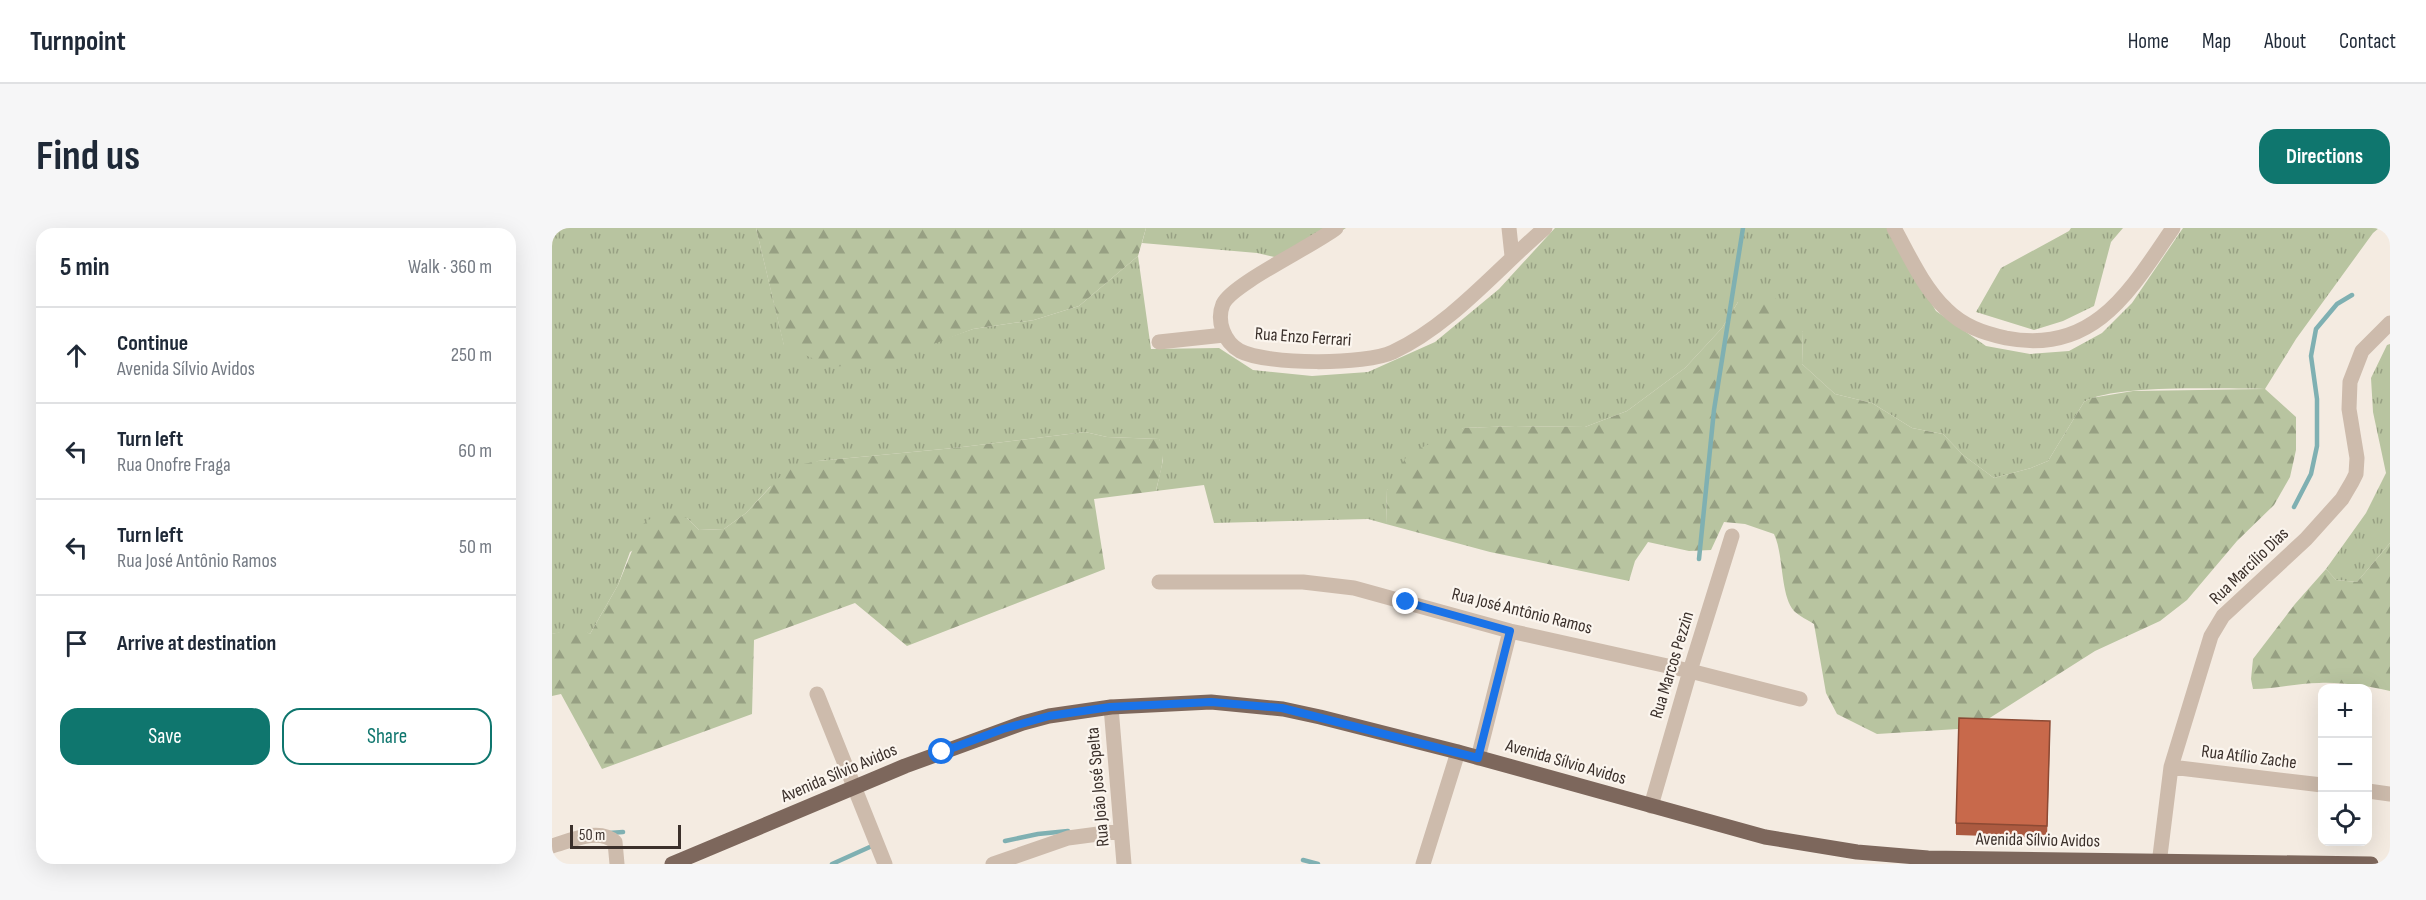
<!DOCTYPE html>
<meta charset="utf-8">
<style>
:root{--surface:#fff;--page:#f6f6f7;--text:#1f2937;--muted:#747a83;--line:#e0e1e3;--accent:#0f766e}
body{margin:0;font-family:"Sofia Sans Condensed",sans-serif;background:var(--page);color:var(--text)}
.controls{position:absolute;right:18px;bottom:18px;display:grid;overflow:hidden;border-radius:12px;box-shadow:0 6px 24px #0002}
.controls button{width:54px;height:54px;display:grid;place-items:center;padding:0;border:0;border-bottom:2px solid var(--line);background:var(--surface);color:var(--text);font:30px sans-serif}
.scale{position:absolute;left:18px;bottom:15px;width:111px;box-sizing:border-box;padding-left:6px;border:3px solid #3b302b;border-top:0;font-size:16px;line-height:21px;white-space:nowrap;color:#3b302b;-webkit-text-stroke:4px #fbf5ee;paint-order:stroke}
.stop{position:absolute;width:18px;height:18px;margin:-14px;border:4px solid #1a73e8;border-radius:50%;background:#fff}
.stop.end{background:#1a73e8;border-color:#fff;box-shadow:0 2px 6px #0008}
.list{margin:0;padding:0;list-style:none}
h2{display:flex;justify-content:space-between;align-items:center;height:78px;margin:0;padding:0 24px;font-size:26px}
h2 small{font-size:20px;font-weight:400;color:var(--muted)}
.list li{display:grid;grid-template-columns:39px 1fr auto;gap:18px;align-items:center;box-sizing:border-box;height:96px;padding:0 24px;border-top:2px solid var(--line)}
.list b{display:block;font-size:22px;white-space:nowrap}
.list p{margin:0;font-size:20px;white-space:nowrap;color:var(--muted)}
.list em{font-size:20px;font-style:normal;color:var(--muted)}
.actions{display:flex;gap:12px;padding:18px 24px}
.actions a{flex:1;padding:14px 0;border:2px solid var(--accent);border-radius:18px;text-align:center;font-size:21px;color:var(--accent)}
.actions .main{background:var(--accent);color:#fff}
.icon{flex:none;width:33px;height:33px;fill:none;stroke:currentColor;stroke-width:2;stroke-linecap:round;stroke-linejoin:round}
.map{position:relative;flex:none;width:1838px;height:636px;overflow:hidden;border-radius:18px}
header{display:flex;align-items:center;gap:36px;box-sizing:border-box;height:84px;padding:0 30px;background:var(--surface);border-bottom:2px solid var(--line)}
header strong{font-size:28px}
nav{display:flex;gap:33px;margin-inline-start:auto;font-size:21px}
.intro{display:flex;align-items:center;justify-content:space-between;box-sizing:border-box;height:144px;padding:0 36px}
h1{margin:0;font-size:42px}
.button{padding:15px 27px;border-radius:18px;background:var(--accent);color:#fff;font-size:21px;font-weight:700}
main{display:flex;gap:36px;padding:0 36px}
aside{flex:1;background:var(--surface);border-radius:18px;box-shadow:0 6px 24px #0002}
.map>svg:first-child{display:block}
</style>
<header>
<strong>Turnpoint</strong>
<nav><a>Home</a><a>Map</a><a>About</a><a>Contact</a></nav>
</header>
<div class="intro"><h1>Find us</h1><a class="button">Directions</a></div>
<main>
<aside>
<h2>5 min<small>Walk · 360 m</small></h2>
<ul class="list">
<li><svg class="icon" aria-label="ahead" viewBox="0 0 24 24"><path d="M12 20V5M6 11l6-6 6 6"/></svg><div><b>Continue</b><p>Avenida Sílvio Avidos</p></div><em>250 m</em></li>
<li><svg class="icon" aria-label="left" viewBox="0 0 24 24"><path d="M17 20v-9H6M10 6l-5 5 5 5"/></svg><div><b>Turn left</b><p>Rua Onofre Fraga</p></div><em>60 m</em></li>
<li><svg class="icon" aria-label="left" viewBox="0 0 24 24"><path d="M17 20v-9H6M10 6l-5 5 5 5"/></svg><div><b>Turn left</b><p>Rua José Antônio Ramos</p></div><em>50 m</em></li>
<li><svg class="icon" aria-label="arrive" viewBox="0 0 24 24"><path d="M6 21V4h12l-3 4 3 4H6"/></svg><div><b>Arrive at destination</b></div></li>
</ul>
<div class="actions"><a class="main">Save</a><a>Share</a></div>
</aside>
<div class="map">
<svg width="1838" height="636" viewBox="0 0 1838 636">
<defs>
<pattern id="grass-tufts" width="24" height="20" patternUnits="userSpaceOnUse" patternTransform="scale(1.5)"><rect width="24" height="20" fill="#b8c4a0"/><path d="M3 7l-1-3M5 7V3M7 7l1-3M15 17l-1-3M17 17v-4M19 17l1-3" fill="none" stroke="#97a083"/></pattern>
<pattern id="forest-firs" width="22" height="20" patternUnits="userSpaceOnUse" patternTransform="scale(1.5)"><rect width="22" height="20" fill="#b8c4a0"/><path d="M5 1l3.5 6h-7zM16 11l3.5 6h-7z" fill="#97a083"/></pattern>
</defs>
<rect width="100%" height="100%" fill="#f4ebe1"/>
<!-- grass -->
<path fill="url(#grass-tufts)" d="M0,0H204L232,117L384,114L421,101L482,92L527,78L586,28L599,121L667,120L701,142L760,148L816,144L883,114L947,61L1003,0H1335L1384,83L1434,118L1478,126L1517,123L1550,105L1580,75L1631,0H1827L1821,5L1744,111L1713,161C1675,161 1561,156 1532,174L1496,233L1479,240L1442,250L1411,227L1391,206L1360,200L1320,175L1283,166L1250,136L1251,104L1186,74L1170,100L1133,140L1075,183L1033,199L963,198L911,200L835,262L834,296L816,291L662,295L652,257L604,263L611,232L607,211L555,209L533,204L402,220L266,233L218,259L194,285L172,301L147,302L135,290L78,324L66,357L38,406L27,401L0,406Z
M594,0H794L740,33L705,25L590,15Z
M1519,0H1571L1559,14L1542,78L1511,93L1482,102L1424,84L1449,40L1517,3Z
M1838,116V315L1805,354L1784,352L1774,341L1814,285L1834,245L1821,184L1819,150L1835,117Z"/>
<!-- forest -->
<path fill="url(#forest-firs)" d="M204,0H594L586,28L527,78L482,92L421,101L337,133L281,139L232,118Z
M1223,70L1251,104L1250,136L1283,166L1320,175L1360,200L1391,206L1411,227L1442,250L1479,240L1496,233L1532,174L1539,170L1581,163L1713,161L1744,189V222L1738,249L1722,277L1685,313L1635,372L1608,393L1543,423L1422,500L1325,506L1285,486L1274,465L1262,396C1256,392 1247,388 1242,383C1228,367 1232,327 1222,306L1193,296L1172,294L1159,322L1137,323L1096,314L1083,333L1077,353L938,324L834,296L835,262L856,226L911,200L963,198L1033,199L1075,183L1133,140L1170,100L1186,74Z
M533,204L555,209L607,211C616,226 607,247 604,263L542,271L553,341L355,418L303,375L202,412L200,486L50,541L9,466L0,468V406L27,399L38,406L66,357L91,296L108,284L135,290L147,302L172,301L194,285L237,239L266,233L402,220Z
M1838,315V463C1815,458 1791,454 1767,455C1745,455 1723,461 1701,461L1699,451L1701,431L1743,376L1774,341L1784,352L1805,354Z"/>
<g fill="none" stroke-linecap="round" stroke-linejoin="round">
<!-- stream -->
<path stroke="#7fb0b2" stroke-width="4.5" d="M1742,279L1759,246L1765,218V171L1759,128L1764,101L1785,76L1800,67
M1147,331L1162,182L1191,0
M57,605L71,604
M453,613L486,606L516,603
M751,632L766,636
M280,636L320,618"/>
<!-- minor -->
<path stroke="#cdbbac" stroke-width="15" d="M784,0C761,18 680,56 671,76C664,93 672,114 688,123C715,137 814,137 841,124C899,97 945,41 993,0
M957,0L960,28
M1342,0C1357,27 1371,59 1394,81C1411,98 1431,105 1454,110C1542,127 1578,63 1621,0
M607,114L672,107
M607,354H751L802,360L958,403L1138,443L1248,471
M265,466L333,636
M559,479L572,636
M926,530L958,403
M1619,539L1770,557
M1816,563L1838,566
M1099,578L1138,443L1180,308
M0,618C18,613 47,599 63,614L65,636
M441,636L516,610L569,603
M871,636L906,524
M1607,636L1619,539L1659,408L1671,388L1754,311L1790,271L1800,254L1804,246L1805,230L1797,181L1798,154L1810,123L1838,95"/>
<!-- major -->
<path stroke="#7d675c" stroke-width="15" d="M120,636L353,538L471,495L497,488L559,479L659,474L731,481L768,489L906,524L1213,609L1305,624L1376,630L1819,636"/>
</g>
<!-- wall -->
<path fill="#ac5a40" d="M1498,506L1495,610L1404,607V595Z"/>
<!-- building -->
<path fill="#c8694b" stroke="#8c4a34" stroke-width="1.5" d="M1407,490L1498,493L1495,598L1404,595Z"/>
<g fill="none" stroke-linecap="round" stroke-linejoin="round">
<!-- route -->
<path stroke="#1a73e8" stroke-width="8" d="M390,524L451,501L497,488L558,479L659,474L730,480L926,530L958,403L854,374"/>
</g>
<g text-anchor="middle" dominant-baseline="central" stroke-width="4.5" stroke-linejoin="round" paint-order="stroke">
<!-- street labels -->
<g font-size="18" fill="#3b302b" stroke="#fbf5ee">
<text transform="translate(751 109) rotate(4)">Rua Enzo Ferrari</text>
<text transform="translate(1697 338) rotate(-44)">Rua Marcílio Dias</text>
<text transform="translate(970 383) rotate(14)">Rua José Antônio Ramos</text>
<text transform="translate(1120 437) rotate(-73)">Rua Marcos Pezzin</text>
<text transform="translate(1697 529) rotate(7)">Rua Atílio Zache</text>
<text transform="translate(1014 534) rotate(16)">Avenida Sílvio Avidos</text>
<text transform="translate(287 545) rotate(-23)">Avenida Sílvio Avidos</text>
<text transform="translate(546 559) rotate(-95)">Rua João José Spelta</text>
<text transform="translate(1486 612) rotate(1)">Avenida Sílvio Avidos</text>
</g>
</g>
</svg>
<div class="controls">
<button>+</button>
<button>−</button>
<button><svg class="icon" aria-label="locate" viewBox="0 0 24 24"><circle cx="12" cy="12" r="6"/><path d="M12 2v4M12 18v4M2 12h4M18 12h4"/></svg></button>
</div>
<div class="scale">50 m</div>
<div class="stop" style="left:390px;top:524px"></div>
<div class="stop end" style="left:854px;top:374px"></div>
</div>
</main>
